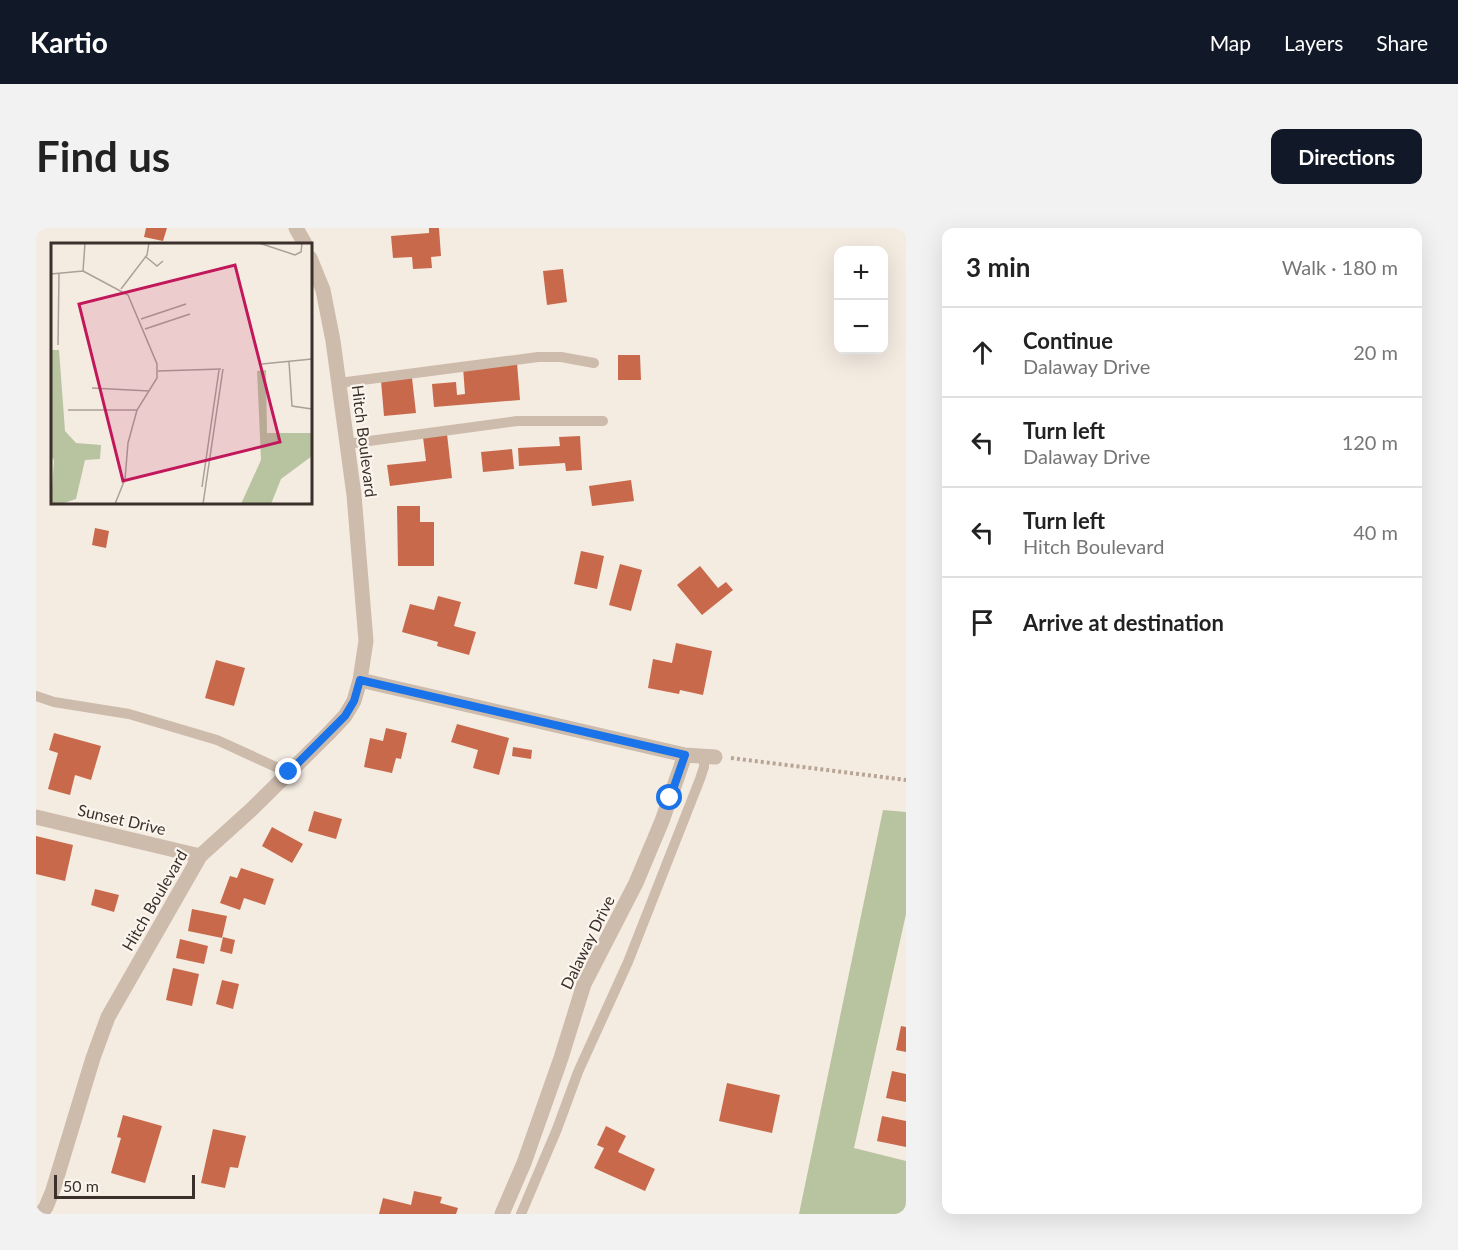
<!DOCTYPE html>
<meta charset="utf-8">
<style>
:root{--surface:#fff;--page:#f2f2f2;--text:#222;--muted:#767676;--line:#e0e0e0;--accent:#111827}
body{margin:0;font-family:Lato,sans-serif;background:var(--page);color:var(--text)}
.controls{position:absolute;right:18px;top:18px;display:grid;overflow:hidden;border-radius:12px;box-shadow:0 6px 24px #0002}
.controls button{width:54px;height:54px;display:grid;place-items:center;padding:0;border:0;border-bottom:2px solid var(--line);background:var(--surface);color:var(--text);font:30px sans-serif}
.scale{position:absolute;left:18px;bottom:15px;width:141px;box-sizing:border-box;padding-left:6px;border:3px solid #3b302b;border-top:0;font-size:16px;line-height:21px;white-space:nowrap;color:#3b302b;-webkit-text-stroke:4px #fbf5ee;paint-order:stroke}
.stop{position:absolute;width:18px;height:18px;margin:-14px;border:4px solid #1a73e8;border-radius:50%;background:#fff}
.stop.end{background:#1a73e8;border-color:#fff;box-shadow:0 2px 6px #0008}
.list{margin:0;padding:0;list-style:none}
h2{display:flex;justify-content:space-between;align-items:center;height:78px;margin:0;padding:0 24px;font-size:26px}
h2 small{font-size:20px;font-weight:400;color:var(--muted)}
.list li{display:grid;grid-template-columns:39px 1fr auto;gap:18px;align-items:center;box-sizing:border-box;height:90px;padding:0 24px;border-top:2px solid var(--line)}
.list b{display:block;font-size:22px;white-space:nowrap}
.list p{margin:0;font-size:20px;white-space:nowrap;color:var(--muted)}
.list em{font-size:20px;font-style:normal;color:var(--muted)}
.icon{flex:none;width:33px;height:33px;fill:none;stroke:currentColor;stroke-width:2;stroke-linecap:round;stroke-linejoin:round}
.map{position:relative;flex:none;width:870px;height:986px;overflow:hidden;border-radius:12px}
header{display:flex;align-items:center;gap:36px;box-sizing:border-box;height:84px;padding:0 30px;background:var(--accent);color:#fff}
header strong{font-size:28px}
nav{display:flex;gap:33px;margin-inline-start:auto;font-size:21px}
.intro{display:flex;align-items:center;justify-content:space-between;box-sizing:border-box;height:144px;padding:0 36px}
h1{margin:0;font-size:42px}
.button{padding:15px 27px;border-radius:12px;background:var(--accent);color:#fff;font-size:21px;font-weight:700}
main{display:flex;gap:36px;padding:0 36px}
aside{flex:1;background:var(--surface);border-radius:12px;box-shadow:0 6px 24px #0002}
.map>svg:first-child{display:block}
</style>
<header>
<strong>Kartio</strong>
<nav><a>Map</a><a>Layers</a><a>Share</a></nav>
</header>
<div class="intro"><h1>Find us</h1><a class="button">Directions</a></div>
<main>
<div class="map">
<svg width="870" height="986" viewBox="0 0 870 986">
<rect width="100%" height="100%" fill="#f4ebe1"/>
<!-- green -->
<path fill="#b8c4a0" d="M847,582L870,584V686L818,920L870,933V986H763Z"/>
<!-- building -->
<path fill="#c8694b" d="M110,0H131L127,13L108,9Z
M393,0H403L405,28L395,29L396,40L377,41L376,29L357,30L355,8L393,5Z
M527,41L531,74L511,77L507,43Z
M582,127H604L605,152H582Z
M481,135L484,172L398,179L396,156L420,154L421,167L429,166L427,139Z
M376,150L380,185L348,188L345,153Z
M411,206L416,250L354,258L351,237L390,233L387,209Z
M544,208L546,242L530,243L529,235L483,238L482,220L524,218L523,209Z
M476,221L478,241L447,244L445,224Z
M595,252L598,273L556,278L553,258Z
M361,278H384V294H398V338H362Z
M59,300L73,303L70,320L56,317Z
M545,323L568,328L561,361L538,356Z
M584,336L606,342L595,383L573,377Z
M664,338L682,360L690,354L697,362L666,387L641,357Z
M402,368L425,374L418,398L440,404L433,427L401,418L402,414L366,404L374,376L398,382Z
M640,415L676,423L667,467L644,462L643,466L612,460L617,431L636,435Z
M180,432L209,440L198,478L169,470Z
M421,496L473,510L463,547L437,540L442,522L415,514Z
M350,500L371,505L365,531L360,530L356,545L328,539L334,510L347,513Z
M18,505L65,518L55,552L39,547L34,567L12,561L22,525L13,522Z
M477,519L496,522L495,531L476,528Z
M278,583L306,591L300,611L272,603Z
M236,599L267,616L256,635L226,618Z
M0,608L37,617L29,653L0,646Z
M205,640L238,651L229,677L208,670L204,682L184,675L194,648L201,650Z
M59,661L83,667L78,684L55,677Z
M156,681L191,688L186,710L152,703Z
M187,709L199,712L196,726L184,723Z
M144,711L172,718L168,736L140,730Z
M137,740L163,746L156,778L130,772Z
M186,752L203,756L197,781L180,776Z
M865,798L870,799V824L860,822Z
M856,843L870,846V874L850,870Z
M691,855L744,867L736,905L683,893Z
M87,887L126,898L109,955L75,945L85,910L81,909Z
M846,888L870,893V919L841,913Z
M570,898L590,908L582,924L619,941L609,963L558,940L568,920L561,917Z
M177,901L210,908L202,940L194,939L189,960L165,955Z
M378,963L406,969L404,975L422,980L420,986H343L347,970L375,977Z"/>
<g fill="none" stroke-linecap="round" stroke-linejoin="round">
<!-- path -->
<path stroke="#b9a596" stroke-width="4" stroke-dasharray="3 3" stroke-linecap="butt" d="M695,530L870,552"/>
<!-- lane -->
<path stroke="#cdbbac" stroke-width="10" d="M303,155L502,129H525L558,135
M311,216L481,193H567
M0,468L18,474L93,486L181,512L253,545
M485,986L521,901L542,844L592,734L664,551L668,539V528"/>
<!-- street -->
<path stroke="#cdbbac" stroke-width="15" d="M260,0L269,16
M324,452L649,527L679,529
M0,589L164,628
M5,986L10,979L17,962L57,830L72,789L164,628L217,580L292,506L309,488L318,473L324,452L330,413L318,267L297,113L287,62L274,30
M466,986L488,935L525,830L548,756L600,655L626,593L649,527"/>
</g>
<g fill="none" stroke-linecap="round" stroke-linejoin="round">
<!-- route -->
<path stroke="#1a73e8" stroke-width="8" d="M253,544L309,488L318,473L324,452L649,527L634,570"/>
</g>
<g text-anchor="middle" dominant-baseline="central" stroke-width="4.5" stroke-linejoin="round" paint-order="stroke">
<!-- street labels -->
<g font-size="16" fill="#3b302b" stroke="#fbf5ee">
<text transform="translate(329 213) rotate(83)">Hitch Boulevard</text>
<text transform="translate(86 591) rotate(13)">Sunset Drive</text>
<text transform="translate(118 672) rotate(-60)">Hitch Boulevard</text>
<text transform="translate(551 714) rotate(-64)">Dalaway Drive</text>
</g>
</g>
<!-- overview -->
<g transform="translate(15 15)">
<rect width="261" height="261" fill="#f4ebe1"/>
<path d="M0,107H8L14,188L25,200L50,202L49,216L34,217L25,256L10,261H0L3,217L0,213ZM215,127L216,190H261V213L230,236L220,261H190L210,217L206,128Z" fill="#b8c4a0"/>
<path fill="none" stroke="#aaa098" stroke-width="1.5" d="M208,0L244,12L250,9L251,0M95,14L106,23L112,18M32,28L77,52L106,121V135L86,167L77,200L74,236L64,261M32,28L34,0M0,31L32,28M70,46L96,12L98,0M90,76L135,61M94,86L139,71M7,102L8,31M238,119L241,163L261,166M211,121L261,116M107,128L170,126M41,145L98,148M17,167H86M151,244L168,127M152,261L172,126"/>
<path fill="#c2185b" fill-opacity="0.15" stroke="#c2185b" stroke-width="3" d="M184,22L229,199L72,238L28,61Z"/>
<rect width="261" height="261" fill="none" stroke="#3b302b" stroke-width="3"/>
</g>
</svg>
<div class="controls">
<button>+</button>
<button>−</button>
</div>
<div class="scale">50 m</div>
<div class="stop" style="left:634px;top:570px"></div>
<div class="stop end" style="left:253px;top:544px"></div>
</div>
<aside>
<h2>3 min<small>Walk · 180 m</small></h2>
<ul class="list">
<li><svg class="icon" aria-label="ahead" viewBox="0 0 24 24"><path d="M12 20V5M6 11l6-6 6 6"/></svg><div><b>Continue</b><p>Dalaway Drive</p></div><em>20 m</em></li>
<li><svg class="icon" aria-label="left" viewBox="0 0 24 24"><path d="M17 20v-9H6M10 6l-5 5 5 5"/></svg><div><b>Turn left</b><p>Dalaway Drive</p></div><em>120 m</em></li>
<li><svg class="icon" aria-label="left" viewBox="0 0 24 24"><path d="M17 20v-9H6M10 6l-5 5 5 5"/></svg><div><b>Turn left</b><p>Hitch Boulevard</p></div><em>40 m</em></li>
<li><svg class="icon" aria-label="arrive" viewBox="0 0 24 24"><path d="M6 21V4h12l-3 4 3 4H6"/></svg><div><b>Arrive at destination</b></div></li>
</ul>
</aside>
</main>
